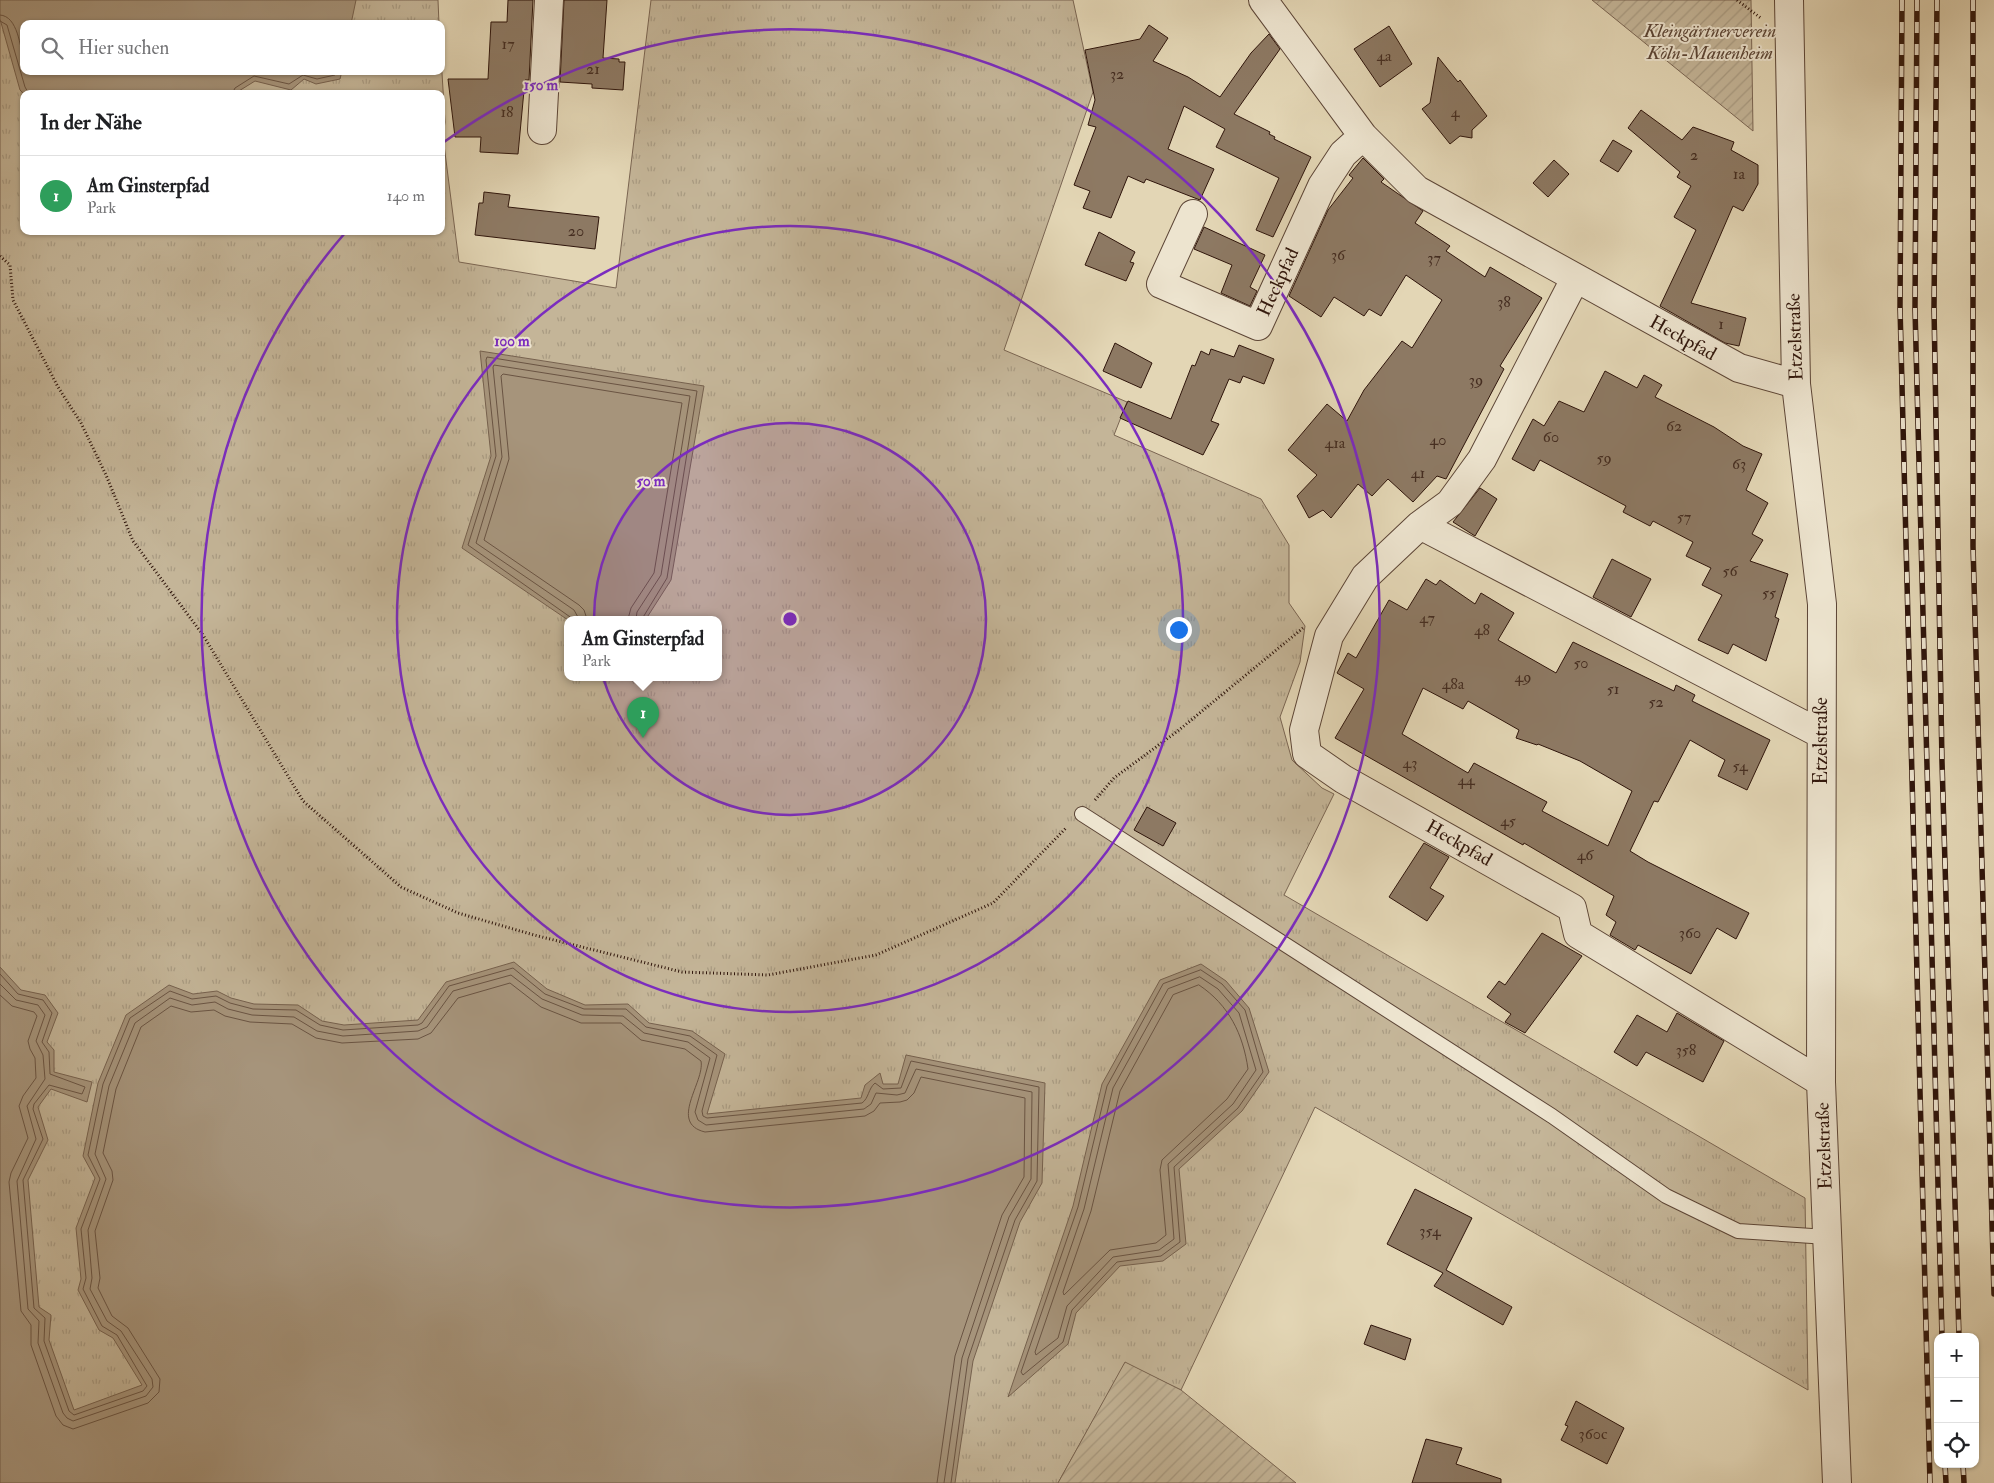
<!DOCTYPE html>
<html lang="de">
<meta charset="utf-8">
<style>
:root{--surface:#fff;--page:#f2f2f2;--text:#202124;--muted:#757577;--line:#e0e0e0;--accent:#8f2418}
body{margin:0;font-family:"IM FELL Double Pica",serif;background:var(--page);color:var(--text)}
.controls{position:absolute;right:15px;bottom:15px;display:grid;overflow:hidden;border-radius:10px;box-shadow:0 1px 4px #0004}
.controls button{width:45px;height:45px;display:grid;place-items:center;padding:0;border:0;border-bottom:1px solid var(--line);background:var(--surface);color:var(--text);font:25px sans-serif}
.you{position:absolute;left:1178px;top:629px;width:18px;height:18px;margin:-12px;border:4px solid #fff;border-radius:50%;background:#1a73e8;box-shadow:0 0 0 8px #1a73e833}
.badge{display:grid;place-items:center;width:32px;height:32px;border-radius:50%;background:var(--accent);color:#fff;font-size:16px;font-weight:700}
.pin{position:absolute;translate:-50% -41px;filter:drop-shadow(0 1px 2px #0008)}
.pin::after{content:'';position:absolute;top:26px;width:18px;height:15px;background:inherit;clip-path:polygon(0 0,100% 0,50% 100%)}
.popup{position:absolute;left:564px;top:616px;width:158px;height:65px;box-sizing:border-box;display:grid;place-content:center;border-radius:10px;background:var(--surface);filter:drop-shadow(0 1px 4px #0005);font-size:16px;white-space:nowrap;color:var(--muted)}
.popup b{font-size:19px;color:var(--text)}
.popup::after{content:'';position:absolute;left:50%;top:100%;margin-left:-10px;border:10px solid transparent;border-top-color:var(--surface)}
.list{margin:0;padding:0;list-style:none}
h2{display:flex;justify-content:space-between;align-items:center;height:65px;margin:0;padding:0 20px;font-size:21px}
h2 small{font-size:16px;font-weight:400;color:var(--muted)}
.list li{display:grid;grid-template-columns:32px 1fr auto;gap:15px;align-items:center;box-sizing:border-box;height:80px;padding:0 20px;border-top:1px solid var(--line)}
.list b{display:block;font-size:19px;white-space:nowrap}
.list p{margin:0;font-size:16px;white-space:nowrap;color:var(--muted)}
.list em{font-size:16px;font-style:normal;color:var(--muted)}
.icon{flex:none;width:28px;height:28px;fill:none;stroke:currentColor;stroke-width:2;stroke-linecap:round;stroke-linejoin:round}
.map{position:relative;flex:none;width:1994px;height:1483px;overflow:hidden}
.search{position:absolute;background:var(--surface);box-shadow:0 1px 4px #0004;left:20px;top:20px;width:425px;height:55px;display:flex;align-items:center;gap:12px;box-sizing:border-box;padding:0 18px;border-radius:10px;color:var(--muted);font-size:19px}
.panel{position:absolute;background:var(--surface);box-shadow:0 1px 4px #0004;left:20px;top:90px;width:425px;height:145px;border-radius:10px}
.map>svg:first-child{display:block}
</style>
<div class="map">
<svg width="1994" height="1483" viewBox="0 0 1994 1483">
<defs>
<pattern id="grass-tufts" width="24" height="20" patternUnits="userSpaceOnUse" patternTransform="scale(1.25)"><rect width="24" height="20" fill="#c4b598"/><path d="M3 7l-1-3M5 7V3M7 7l1-3M15 17l-1-3M17 17v-4M19 17l1-3" fill="none" stroke="#a99b82"/></pattern>
<pattern id="garden-furrows" width="10" height="10" patternUnits="userSpaceOnUse" patternTransform="scale(1.25)"><rect width="10" height="10" fill="#c4b598"/><path d="M-1 1l2-2M0 10L10 0M9 11l2-2" fill="none" stroke="#a99b82"/></pattern>
</defs>
<rect width="100%" height="100%" fill="#e3d6b5"/>
<filter id="stains"><feTurbulence type="fractalNoise" baseFrequency=".004" numOctaves="4"/><feColorMatrix values="0 0 0 0 .2 0 0 0 0 .09 0 0 0 0 .02 0 0 0 .5 -.17"/></filter>
<radialGradient id="worn" r=".72"><stop offset=".6" stop-color="#630" stop-opacity="0"/><stop offset="1" stop-color="#630" stop-opacity=".3"/></radialGradient>
<!-- grass -->
<path fill="url(#grass-tufts)" stroke="#7a6552" fill-rule="evenodd" d="M0,0H438L439,24H24V71H441V57L445,122L443,137L459,262L616,288L651,0H1073L1093,92L1004,350L1127,402L1114,435L1261,499L1289,545V603L1305,626L1300,662L1280,717L1292,760L1322,788L1334,794L1284,895L1805,1198L1808,1390L1315,1107L1181,1390L1125,1363L1058,1483H0ZM24,94H441V231H24ZM568,619H718V677H568Z"/>
<!-- garden -->
<path fill="url(#garden-furrows)" stroke="#7a6552" d="M1592,0H1751L1753,131Z
M1125,1362L1181,1390L1296,1483H1058Z"/>
<!-- water -->
<path fill="#a6947b" stroke="#76614e" d="M0,0H356L351,24H24V71H342L340,79L316,84L304,79L291,90L255,81L234,94H24L20,90L0,19Z
M480,351L704,386L671,580L646,619L568,620L462,548L491,456Z
M514,962L547,989L585,1005L628,1004L649,1023L692,1031L725,1054L707,1114L861,1098L865,1085L880,1073L883,1084H898L906,1055L1045,1083L1042,1183L1020,1222L973,1361L955,1483H0V967L21,990L45,995L58,1013L47,1042L54,1050V1072L92,1082L87,1102L51,1089L38,1107L48,1140L28,1180L39,1307L51,1315L49,1340L74,1410L142,1385L113,1338L99,1330L78,1290L81,1279L76,1228L95,1178L83,1156L98,1083L126,1015L169,985L193,994L217,991L231,998L254,1004L298,1005L322,1021L344,1025L418,1020L446,982Z
M1201,964L1226,981L1249,1008L1269,1072L1242,1111L1179,1169L1186,1244L1163,1261L1120,1266L1076,1313L1068,1344L1008,1397L1073,1206L1102,1084L1160,980Z"/>
<g fill="none" stroke-linecap="round" stroke-linejoin="round">
<!-- shore -->
<path stroke="#6a5443" stroke-width="1" d="M0,15C18,16 20,47 24,61
M0,21L7,25L25,87L29,94
M232,94L235,88L254,76L289,84L303,75L317,79L335,75L337,71
M573,619L468,545L496,456L486,360L487,357L697,391L667,578L642,619
M579,619L574,610L476,543L502,457L493,367L494,365L690,396L661,575L637,612L636,619
M587,619L584,610L579,605L484,540L509,459L501,376L503,374L682,403L654,573L631,608L628,619
M1201,970L1222,984L1245,1010L1263,1072L1238,1108L1174,1167L1180,1242L1161,1256L1117,1262L1072,1310L1063,1342L1023,1375L1021,1372L1078,1207L1107,1086L1163,984Z
M0,974L18,994L43,1000L52,1013L42,1042L49,1052L50,1074L85,1087L82,1094L49,1085L34,1104L33,1109L43,1139L23,1180L34,1308L45,1318L44,1341L69,1411L74,1415L143,1391L147,1386L117,1335L102,1326L83,1289L86,1278L81,1229L100,1179L88,1155L103,1084L130,1018L170,991L192,999L216,996L230,1003L253,1009L296,1010L320,1025L343,1030L418,1025L422,1023L449,986L513,968L545,994L584,1009H626L646,1027L690,1036L717,1055L702,1111L703,1116L707,1118L862,1103C869,1098 868,1089 875,1083L883,1089L901,1088L911,1061L1039,1087L1037,1181L1015,1220L968,1359L951,1483
M1200,977L1218,989L1239,1013L1256,1070L1233,1104L1168,1164L1174,1239L1159,1250L1113,1257L1067,1306L1058,1338L1036,1355L1035,1352L1084,1209L1113,1088L1168,989Z
M0,984L16,1000L38,1005L45,1015L36,1041L43,1055L45,1079L27,1106L36,1139L17,1181L28,1309L39,1321L38,1343L63,1413L67,1418L73,1421L146,1396L153,1387L152,1379L121,1331L107,1321L90,1289L92,1278L88,1230L106,1179L95,1154L109,1086L135,1023L170,998L192,1005L215,1002L228,1009L252,1015L294,1017L317,1031L343,1036L418,1031L427,1027L453,991L511,975L542,999L582,1015L623,1016L644,1033L688,1042L710,1058L695,1112L698,1120L706,1125L864,1109L871,1104L876,1093L897,1095L905,1093L916,1069L1032,1092L1031,1179L1009,1217L962,1358L944,1483
M1199,985C1229,1005 1243,1034 1248,1069L1227,1099L1162,1160L1160,1170L1166,1235L1156,1243L1110,1250L1064,1295L1063,1292L1091,1211L1120,1091L1173,995Z
M0,995L12,1006L34,1012L37,1016L28,1041L30,1049L35,1058L36,1078L23,1096L19,1106L28,1138L11,1173L9,1182L21,1311L31,1325V1345L56,1416L63,1425L73,1429L148,1403L159,1392L160,1379L128,1328L112,1316L98,1288L100,1278L95,1231L113,1180L112,1171L103,1153L116,1089L141,1027L171,1006L191,1012L214,1010L225,1016L250,1022L292,1024L316,1038L342,1043L418,1039L431,1033L458,998L510,983L541,1007L581,1023H621L641,1040L685,1049L701,1061C705,1082 668,1123 705,1132L865,1116L874,1111L880,1103L900,1102L907,1100L914,1093L921,1077L1025,1098L1024,1177L1002,1215L955,1356L937,1483"/>
</g>
<!-- building -->
<path fill="#8d7963" stroke="#2f150b" fill-rule="evenodd" d="M508,0H533L529,80H525L518,154L480,152L481,137H455L448,79H488L491,22H507Z
M564,0H607L603,58L619,59V62H625L623,90L592,88V84L560,82Z
M1149,25L1168,38L1153,61L1188,77L1220,97L1251,53L1269,34L1280,49L1234,114L1270,132L1269,134L1275,137L1274,139L1311,157L1273,237L1256,230L1279,178L1216,147L1225,129L1184,106L1168,149L1214,169L1200,200L1146,179L1144,183L1128,176L1111,218L1083,208L1090,191L1074,185L1096,127L1088,125L1095,100L1085,50L1140,39Z
M1389,26L1412,64L1380,87L1354,49Z
M1438,57L1458,82L1460,80L1487,116L1472,130V138L1460,136L1450,144L1422,109L1430,103Z
M1641,110L1682,140L1693,127L1734,142L1731,150L1758,165V184L1743,211L1733,206L1691,303L1746,318L1739,346L1725,343L1660,306L1696,230L1674,217L1691,186L1677,177L1680,172L1628,128Z
M1613,140L1632,151L1618,172L1600,161Z
M1363,158L1384,179L1381,182L1423,211L1415,223L1450,246L1446,251L1485,277L1490,267L1542,298L1500,366L1504,369L1446,479L1437,476L1413,502L1388,479L1372,496L1358,484L1331,518L1323,510L1309,518L1297,496L1317,475L1288,450L1327,404L1347,421L1364,390L1402,341L1412,348L1442,300L1406,275L1381,316L1369,309L1364,316L1334,297L1321,317L1289,296L1328,210L1353,178L1349,175Z
M1554,160L1569,174L1548,197L1533,183Z
M484,192L510,195L508,207L599,217L595,249L475,235L479,203H483Z
M1204,227L1265,255L1250,287L1257,291L1250,306L1221,293L1232,265L1194,249Z
M1099,232L1135,252L1130,262L1134,263L1126,281L1085,265Z
M1115,343L1152,363L1141,388L1103,371Z
M1239,345L1274,359L1264,384L1243,376L1240,383L1229,379L1211,421L1219,424L1203,455L1120,418L1128,401L1171,419L1192,365L1195,366L1201,351L1209,355L1211,349L1234,357Z
M1605,371L1637,388L1644,375L1662,385L1655,397L1714,427L1743,446L1762,454L1746,490L1768,503L1752,534L1763,540L1750,561L1788,574L1775,617L1779,619L1766,661L1733,644L1728,654L1698,640L1722,595L1702,585L1711,568L1686,556L1693,542L1653,521L1650,526L1623,512L1626,506L1540,460L1534,471L1512,459L1533,419L1544,426L1559,401L1584,412Z
M1480,488L1497,499L1475,536L1453,522Z
M1612,559L1651,579L1631,617L1593,597Z
M1426,579L1436,585L1440,580L1475,604L1481,593L1514,613L1498,640L1556,673L1573,642L1674,691L1676,685L1695,695L1692,701L1770,740L1747,790L1718,776L1725,760L1690,740L1658,802L1654,801L1630,851L1648,862L1749,913L1736,939L1717,928L1691,974L1638,945L1635,950L1610,935L1616,922L1606,915L1614,896L1524,843L1523,845L1335,738L1364,689L1337,673L1348,653L1356,658L1389,600L1407,610ZM1423,688L1463,709L1468,701L1519,730L1516,738L1537,745L1538,744L1580,761L1632,791L1608,846L1542,811L1547,802L1474,763L1468,773L1402,734Z
M1147,807L1176,823L1163,846L1134,830Z
M1424,843L1449,857L1430,888L1444,896L1427,921L1389,897Z
M1542,933L1582,956L1525,1033L1505,1022L1511,1014L1487,997L1499,981L1505,985Z
M1677,1013L1724,1041L1703,1082L1646,1052L1637,1066L1614,1052L1637,1015L1667,1032Z
M1415,1189L1472,1218L1446,1270L1512,1307L1503,1325L1434,1286L1443,1273L1387,1244Z
M1371,1325L1411,1339L1405,1360L1364,1344Z
M1576,1401L1624,1428L1607,1464L1561,1440L1568,1426L1565,1425Z
M1426,1439L1462,1448L1456,1464L1501,1479V1483H1412Z"/>
<g fill="none" stroke-linecap="round" stroke-linejoin="round">
<defs>
<path id="service" d="M1082,814L1552,1116L1666,1196L1738,1231L1827,1237"/>
<path id="minor" d="M1263,0L1363,136L1417,190L1739,368L1796,384
M1789,0L1796,384L1822,604L1821,1082L1837,1483
M542,130L549,0
M1193,214L1161,284L1258,326L1322,186L1343,154L1363,136
M1575,279L1482,459L1450,503L1420,525L1365,577L1329,636L1304,730L1307,754L1343,779L1572,908L1578,934L1821,1082
M1420,525L1821,734"/>
</defs>
<!-- service casing -->
<use href="#service" stroke="#5c4536" stroke-width="16"/>
<!-- minor casing -->
<use href="#minor" stroke="#5c4536" stroke-width="30"/>
<!-- path -->
<path stroke="#2f150b" stroke-width="3" stroke-dasharray="1 2.5" stroke-linecap="butt" d="M1737,0L1762,19
M0,256L10,265L13,300L58,387L81,423L106,475L133,541L203,635L303,801L401,887L458,913L534,935L682,972L768,975L876,955L993,903L1067,827
M1095,800L1114,778L1179,730L1303,628"/>
<!-- service -->
<use href="#service" stroke="#ede4cf" stroke-width="14"/>
<!-- minor -->
<use href="#minor" stroke="#ede4cf" stroke-width="28"/>
<defs>
<path id="rail" d="M1902,0L1900,307L1930,1483
M1917,0L1915,309L1942,1337
M1937,0L1934,308L1942,762L1959,1337
M1973,0V546L1994,1294
M1945,1464L1946,1483
M1963,1464L1964,1483"/>
</defs>
<!-- rail casing -->
<use href="#rail" stroke="#2f150b" stroke-width="5.5"/>
<!-- rail -->
<use href="#rail" stroke="#ede4cf" stroke-width="4" stroke-dasharray="11" stroke-linecap="butt"/>
</g>
<!-- distance rings -->
<circle cx="790" cy="619" r="196" fill="#7b2cbf" fill-opacity=".12"/>
<g fill="none" stroke="#7b2cbf" stroke-width="2.5">
<circle cx="790" cy="619" r="196"/>
<circle cx="790" cy="619" r="393"/>
<path d="M444 142A589 589 0 1 1 345 233"/>
</g>
<g text-anchor="middle" dominant-baseline="central" stroke-width="4" stroke-linejoin="round" paint-order="stroke">
<!-- number labels -->
<g font-size="16" fill="#462e21">
<text x="508" y="44">17</text>
<text x="1384" y="56">4a</text>
<text x="593" y="69">21</text>
<text x="1117" y="74">32</text>
<text x="507" y="112">18</text>
<text x="1455" y="112">4</text>
<text x="1694" y="155">2</text>
<text x="1739" y="174">1a</text>
<text x="576" y="231">20</text>
<text x="1338" y="255">36</text>
<text x="1434" y="258">37</text>
<text x="1504" y="302">38</text>
<text x="1721" y="324">1</text>
<text x="1476" y="380">39</text>
<text x="1674" y="426">62</text>
<text x="1551" y="437">60</text>
<text x="1438" y="440">40</text>
<text x="1335" y="443">41a</text>
<text x="1604" y="458">59</text>
<text x="1739" y="464">63</text>
<text x="1418" y="473">41</text>
<text x="1684" y="517">57</text>
<text x="1730" y="571">56</text>
<text x="1769" y="593">55</text>
<text x="1427" y="618">47</text>
<text x="1482" y="630">48</text>
<text x="1581" y="663">50</text>
<text x="1523" y="677">49</text>
<text x="1453" y="684">48a</text>
<text x="1613" y="689">51</text>
<text x="1656" y="702">52</text>
<text x="1410" y="763">43</text>
<text x="1740" y="766">54</text>
<text x="1466" y="780">44</text>
<text x="1508" y="821">45</text>
<text x="1585" y="855">46</text>
<text x="1690" y="933">360</text>
<text x="1686" y="1050">358</text>
<text x="1430" y="1231">354</text>
<text x="1593" y="1434">360c</text>
</g>
<!-- park labels -->
<g font-size="19" font-style="italic" fill="#5c4535" stroke="#ede4cf">
<text x="1710" y="31">Kleingärtnerverein<tspan x="1710" dy="22">Köln-Mauenheim</tspan></text>
</g>
<!-- street labels -->
<g font-size="19" fill="#2f150b" stroke="#ede4cf">
<text transform="translate(1278 282) rotate(-65)">Heckpfad</text>
<text transform="translate(1795 337) rotate(-92)">Etzelstraße</text>
<text transform="translate(1683 338) rotate(29)">Heckpfad</text>
<text transform="translate(1821 741) rotate(-90)">Etzelstraße</text>
<text transform="translate(1459 843) rotate(30)">Heckpfad</text>
<text transform="translate(1824 1146) rotate(-92)">Etzelstraße</text>
</g>
</g>
<circle cx="790" cy="619" r="8" fill="#7b2cbf" stroke="#ede4cf" stroke-width="2.5"/>
<g font-size="15" text-anchor="middle" font-weight="bold" fill="#7b2cbf" stroke="#ede4cf" stroke-width="4" stroke-linejoin="round" paint-order="stroke">
<text x="541" y="90">150 m</text>
<text x="512" y="346">100 m</text>
<text x="651" y="486">50 m</text>
</g>
<rect width="100%" height="100%" filter="url(#stains)"/>
<rect width="100%" height="100%" fill="url(#worn)"/>
</svg>
<div class="controls">
<button>+</button>
<button>−</button>
<button><svg class="icon" aria-label="locate" viewBox="0 0 24 24"><circle cx="12" cy="12" r="6"/><path d="M12 2v4M12 18v4M2 12h4M18 12h4"/></svg></button>
</div>
<div class="you"></div>
<div class="pin badge" style="left:643px;top:738px;background:#2e9e5b">1</div>
<div class="popup"><b>Am Ginsterpfad</b>Park</div>
<div class="search"><svg class="icon" aria-label="search" viewBox="0 0 24 24"><circle cx="10" cy="10" r="6"/><path d="M15 15l6 6"/></svg>Hier suchen</div>
<section class="panel">
<h2>In der Nähe<small></small></h2>
<ul class="list">
<li><span class="badge" style="background:#2e9e5b">1</span><div><b>Am Ginsterpfad</b><p>Park</p></div><em>140 m</em></li>
</ul>
</section>
</div>
